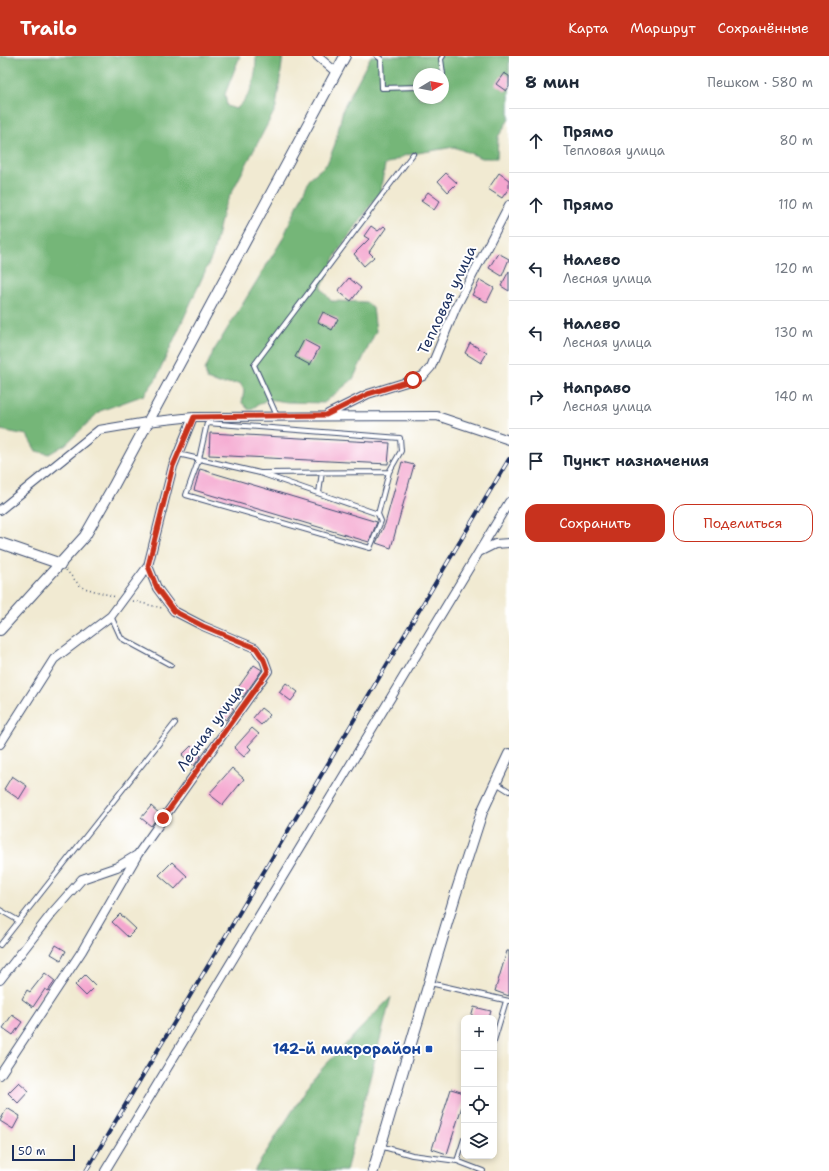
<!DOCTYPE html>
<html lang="ru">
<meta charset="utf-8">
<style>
:root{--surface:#fff;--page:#f6f6f7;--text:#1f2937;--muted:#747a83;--line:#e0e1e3;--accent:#c8321e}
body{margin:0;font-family:"Shantell Sans",sans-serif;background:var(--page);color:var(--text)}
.controls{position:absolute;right:12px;bottom:12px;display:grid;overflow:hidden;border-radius:8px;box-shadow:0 2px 6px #0003}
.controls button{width:36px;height:36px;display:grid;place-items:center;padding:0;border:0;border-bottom:1px solid var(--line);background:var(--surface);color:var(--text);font:20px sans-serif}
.compass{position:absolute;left:413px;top:12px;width:36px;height:36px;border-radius:50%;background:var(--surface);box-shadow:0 2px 6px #0003;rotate:80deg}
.scale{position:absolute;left:12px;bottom:10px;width:63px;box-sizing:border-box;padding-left:4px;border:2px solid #1b2f5e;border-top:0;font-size:11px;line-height:14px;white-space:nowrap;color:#1b2f5e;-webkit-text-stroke:3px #fff;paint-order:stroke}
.stop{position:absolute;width:12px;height:12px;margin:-9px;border:3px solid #c8321e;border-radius:50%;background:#fff}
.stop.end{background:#c8321e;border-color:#fff;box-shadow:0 1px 4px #0008}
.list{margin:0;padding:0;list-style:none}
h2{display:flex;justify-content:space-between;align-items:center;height:52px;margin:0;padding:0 16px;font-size:17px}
h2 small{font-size:13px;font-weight:400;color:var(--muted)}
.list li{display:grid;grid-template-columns:26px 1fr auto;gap:12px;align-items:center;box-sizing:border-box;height:64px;padding:0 16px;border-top:1px solid var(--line)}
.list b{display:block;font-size:15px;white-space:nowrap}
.list p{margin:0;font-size:13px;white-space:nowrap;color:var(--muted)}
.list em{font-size:13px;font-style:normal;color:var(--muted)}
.actions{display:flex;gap:8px;padding:12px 16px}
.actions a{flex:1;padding:9px 0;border:1px solid var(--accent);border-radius:12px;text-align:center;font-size:14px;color:var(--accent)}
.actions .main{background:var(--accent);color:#fff}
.icon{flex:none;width:22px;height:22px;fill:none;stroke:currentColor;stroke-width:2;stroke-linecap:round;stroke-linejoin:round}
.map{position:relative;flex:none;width:509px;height:1115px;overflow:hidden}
header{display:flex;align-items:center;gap:24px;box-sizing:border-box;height:56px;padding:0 20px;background:var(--accent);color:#fff}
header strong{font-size:19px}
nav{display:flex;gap:22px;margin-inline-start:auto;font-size:14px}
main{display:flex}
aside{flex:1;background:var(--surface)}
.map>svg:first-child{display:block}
</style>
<header>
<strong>Trailo</strong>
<nav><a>Карта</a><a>Маршрут</a><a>Сохранённые</a></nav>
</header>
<main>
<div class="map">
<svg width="509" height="1115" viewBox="0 0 509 1115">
<rect width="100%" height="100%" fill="#fff"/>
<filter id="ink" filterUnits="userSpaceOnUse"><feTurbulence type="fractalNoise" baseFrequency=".025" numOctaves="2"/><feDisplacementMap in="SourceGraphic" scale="8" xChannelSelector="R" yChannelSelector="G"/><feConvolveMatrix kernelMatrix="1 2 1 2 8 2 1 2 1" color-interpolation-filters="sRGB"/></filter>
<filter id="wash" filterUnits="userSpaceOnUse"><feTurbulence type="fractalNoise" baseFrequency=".012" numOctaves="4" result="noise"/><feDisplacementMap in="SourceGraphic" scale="16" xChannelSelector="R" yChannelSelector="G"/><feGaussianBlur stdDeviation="0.9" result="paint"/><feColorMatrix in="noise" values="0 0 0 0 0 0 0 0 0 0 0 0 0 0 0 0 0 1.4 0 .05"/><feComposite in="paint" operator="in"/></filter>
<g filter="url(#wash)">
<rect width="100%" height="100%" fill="#f1ead2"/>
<!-- forest -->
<path fill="#74b678" stroke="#48726b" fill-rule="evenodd" d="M0,0H240L225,38L227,50L236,53C253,39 256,21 256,0H283L276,52L224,151L213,198L156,323L144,339L100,355L66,388L49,398L36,395L27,379L0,374Z
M371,0H509V63L498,81L497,102H482L454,91L406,99L385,109L380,136L337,197L321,232L331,245L366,246L373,252L376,275L353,323L324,347L287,346L268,343L249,354L242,347L244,334L240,327L219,328L207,323L205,314L213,296L282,184L310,122L327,108L335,88L343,53ZM419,18H443V42H419Z
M391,941L346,1115H254L314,1021Z"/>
<g id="blocks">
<!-- building -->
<path fill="#f4a6cf" d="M504,17L509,20V31L506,35L496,28Z
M446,117L457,127L448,136L438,125Z
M499,117L509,124V132L502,142L488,133Z
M428,136L440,145L434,154L421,145Z
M371,170L378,175L384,170L386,172L369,196L374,201L364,210L354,198L369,183L364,180Z
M498,197L509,203L502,220L489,212Z
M509,215V235L501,230Z
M349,222L361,232L351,245L338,235Z
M480,224L494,232L487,246L472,239Z
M323,256L338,263L332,274L318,266Z
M304,284L319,292L310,309L295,301Z
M470,287L487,297L481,307L465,297Z
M210,377L390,387L388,408L209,399Z
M402,406L414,409L391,492L376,487L385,468Z
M200,413L377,466L369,486L194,434Z
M254,609L262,614L243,641L235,636Z
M286,627L298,636L291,645L279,636Z
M225,647L234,653L226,664L217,658Z
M261,652L270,659L261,669L253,662Z
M252,672L259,678L248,690L251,693L244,701L234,692Z
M191,690L201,700L194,710L182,699Z
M232,712L244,723L223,749L209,738Z
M12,720L27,730L19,743L4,733Z
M151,750L160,758L151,770L141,762Z
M172,806L187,820L175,833L159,819Z
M120,858L136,873L128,881L112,866Z
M56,889L66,895L61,904L51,898Z
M507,895H509V940L495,935Z
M45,917L55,925L48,935L45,933L33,951L22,943L27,934L30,936Z
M85,919L96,930L86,940L75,929Z
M474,951L491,955L489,962H471Z
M12,959L22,966L13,979L3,972Z
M19,1026L29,1035L18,1047L8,1037Z
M451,1033L464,1037V1044L447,1098L432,1093Z
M7,1052L20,1060L13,1073L0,1065Z"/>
</g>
</g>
<g filter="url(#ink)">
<use href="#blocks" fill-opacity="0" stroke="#3b4b6f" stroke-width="1"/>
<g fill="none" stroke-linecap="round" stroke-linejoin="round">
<defs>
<path id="service" d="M377,0L381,3L382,32L419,31
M443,18L441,3L443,0
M443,21V30
M277,360L254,309L413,98
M178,398L260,417L378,458L389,416L260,417
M319,437L322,416
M378,458L381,465L370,492L186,439L199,403L207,367L400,382L401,395L389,416
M111,560L121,582L171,609
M496,727L509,735
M0,854L19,865
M0,889L175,667
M430,927L509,945
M494,985L506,945
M380,1090L412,1099L457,1105L464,1083
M457,1105L483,1115"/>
<path id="minor" d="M317,0L336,16
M328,358L368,338L413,324L423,320L431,311L456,251L509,149
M0,454L99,374L147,366L193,361L437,360L509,384
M479,496L495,488L509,487
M0,688L54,603L111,560L148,510
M0,924L52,857L82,823L117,811L137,799
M0,1019L82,895L138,798L268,615L264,604L255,592L203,570L174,555L157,532L148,510L173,410L193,361
M105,1115L509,446"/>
<path id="tertiary" d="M0,487L61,508
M0,574L85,480L113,431L345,0
M373,1115L455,840L482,756L509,698"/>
</defs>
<!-- service casing -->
<use href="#service" stroke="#3b4b6f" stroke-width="6"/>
<!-- minor casing -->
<use href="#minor" stroke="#3b4b6f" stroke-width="10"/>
<!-- tertiary casing -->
<use href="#tertiary" stroke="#3b4b6f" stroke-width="12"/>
<!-- path -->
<path stroke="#3b4b6f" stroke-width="1.5" stroke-dasharray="1 3" stroke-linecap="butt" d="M66,514L81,531L116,541
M133,545L162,552"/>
<!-- service -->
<use href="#service" stroke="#fff" stroke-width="4"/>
<!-- minor -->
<use href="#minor" stroke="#fff" stroke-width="8"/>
<!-- tertiary -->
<use href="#tertiary" stroke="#fff" stroke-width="10"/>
<defs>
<path id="rail" d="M86,1115L509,403"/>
</defs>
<!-- rail casing -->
<use href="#rail" stroke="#1b2f5e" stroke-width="4"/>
<!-- rail -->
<use href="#rail" stroke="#fff" stroke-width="2.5" stroke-dasharray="8" stroke-linecap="butt"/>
</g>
</g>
<g fill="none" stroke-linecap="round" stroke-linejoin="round" filter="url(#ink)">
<!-- route -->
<path stroke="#c8321e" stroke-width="5" d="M163,762L268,615L264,604L256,592L203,570L174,555L157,532L148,510L173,410L194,361L326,359L368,338L413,324"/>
</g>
<!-- markers -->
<rect fill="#1a4fb4" stroke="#fff" stroke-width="1.5" x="425" y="989" width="8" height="8" rx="2"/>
<g text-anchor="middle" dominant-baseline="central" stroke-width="4" stroke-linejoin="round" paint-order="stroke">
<!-- street labels -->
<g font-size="15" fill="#1b2f5e" stroke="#fff">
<text transform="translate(447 244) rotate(-65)">Тепловая улица</text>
<text transform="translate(210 672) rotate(-54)">Лесная улица</text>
</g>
<!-- transit labels -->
<g font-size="15" font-weight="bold" fill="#164399" stroke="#fff" text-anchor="end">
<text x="421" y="993">142-й микрорайон</text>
</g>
</g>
</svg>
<div class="controls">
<button>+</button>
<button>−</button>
<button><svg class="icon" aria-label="locate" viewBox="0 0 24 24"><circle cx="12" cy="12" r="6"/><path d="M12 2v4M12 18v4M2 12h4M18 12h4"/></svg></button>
<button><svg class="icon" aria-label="layers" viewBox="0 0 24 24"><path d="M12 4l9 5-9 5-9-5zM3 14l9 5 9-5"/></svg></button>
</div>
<svg class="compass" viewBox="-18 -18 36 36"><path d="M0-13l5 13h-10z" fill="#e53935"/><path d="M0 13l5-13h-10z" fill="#747a83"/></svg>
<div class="scale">50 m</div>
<div class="stop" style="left:413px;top:324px"></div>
<div class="stop end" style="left:163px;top:762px"></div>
</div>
<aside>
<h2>8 мин<small>Пешком · 580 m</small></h2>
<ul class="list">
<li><svg class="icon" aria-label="ahead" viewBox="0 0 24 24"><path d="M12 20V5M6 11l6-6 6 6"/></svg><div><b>Прямо</b><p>Тепловая улица</p></div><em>80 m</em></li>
<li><svg class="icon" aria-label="ahead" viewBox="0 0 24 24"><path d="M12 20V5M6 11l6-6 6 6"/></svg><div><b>Прямо</b></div><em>110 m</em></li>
<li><svg class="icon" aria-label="left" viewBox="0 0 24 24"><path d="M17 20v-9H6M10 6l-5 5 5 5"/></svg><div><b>Налево</b><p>Лесная улица</p></div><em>120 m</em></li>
<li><svg class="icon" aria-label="left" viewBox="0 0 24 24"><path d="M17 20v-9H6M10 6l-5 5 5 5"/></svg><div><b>Налево</b><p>Лесная улица</p></div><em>130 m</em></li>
<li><svg class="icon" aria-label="right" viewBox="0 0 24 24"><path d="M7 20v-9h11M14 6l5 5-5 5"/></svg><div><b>Направо</b><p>Лесная улица</p></div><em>140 m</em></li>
<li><svg class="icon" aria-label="arrive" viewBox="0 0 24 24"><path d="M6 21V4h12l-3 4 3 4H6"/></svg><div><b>Пункт назначения</b></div></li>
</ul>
<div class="actions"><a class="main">Сохранить</a><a>Поделиться</a></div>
</aside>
</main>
